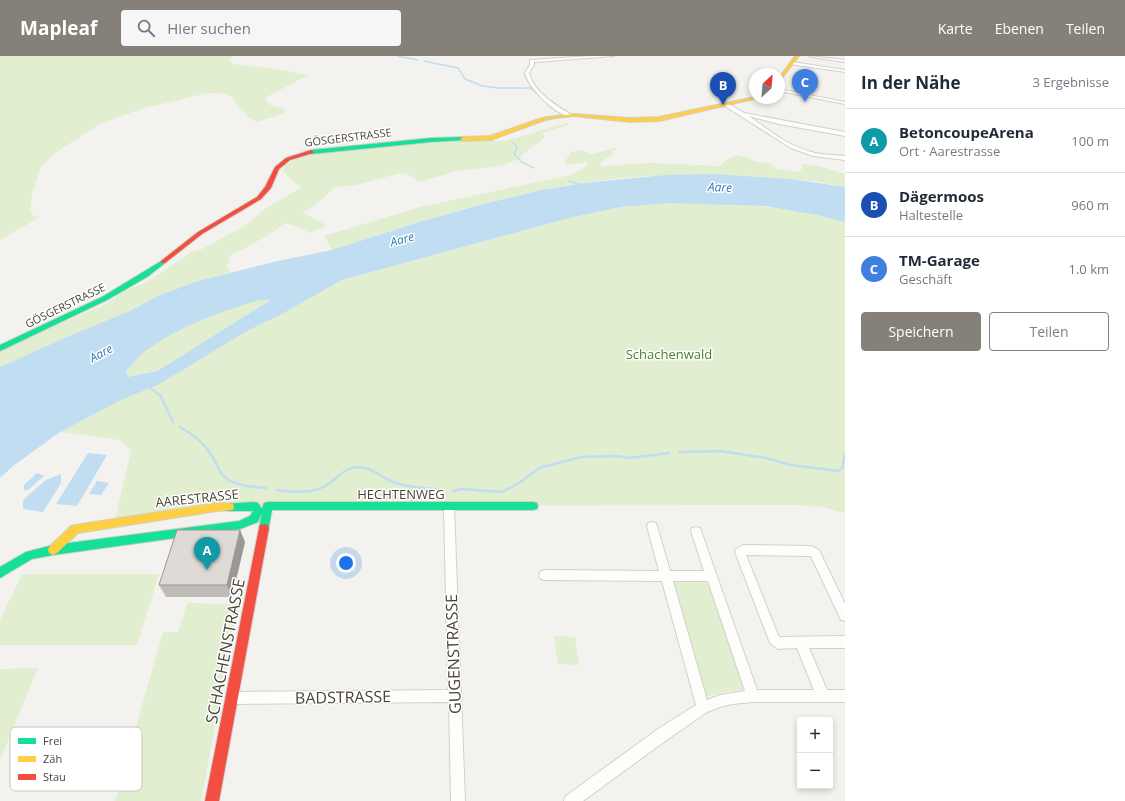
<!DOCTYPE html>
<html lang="de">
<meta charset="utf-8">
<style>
:root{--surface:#fff;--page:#f6f6f7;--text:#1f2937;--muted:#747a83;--line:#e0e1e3;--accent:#868178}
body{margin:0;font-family:"Open Sans",sans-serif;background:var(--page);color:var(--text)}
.controls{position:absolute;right:12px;bottom:12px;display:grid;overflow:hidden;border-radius:4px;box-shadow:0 2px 6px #0003}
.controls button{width:36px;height:36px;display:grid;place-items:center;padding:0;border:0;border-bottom:1px solid var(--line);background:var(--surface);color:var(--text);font:20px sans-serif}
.compass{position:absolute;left:749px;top:12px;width:36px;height:36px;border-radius:50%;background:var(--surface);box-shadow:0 2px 6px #0003;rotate:26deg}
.you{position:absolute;left:346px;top:507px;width:14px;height:14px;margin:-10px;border:3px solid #fff;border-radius:50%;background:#1a73e8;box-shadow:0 0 0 6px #1a73e833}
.badge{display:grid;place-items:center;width:26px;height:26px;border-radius:50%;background:var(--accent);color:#fff;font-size:13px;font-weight:700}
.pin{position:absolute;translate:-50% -33px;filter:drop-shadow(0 1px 2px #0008)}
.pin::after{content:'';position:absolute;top:21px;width:14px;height:12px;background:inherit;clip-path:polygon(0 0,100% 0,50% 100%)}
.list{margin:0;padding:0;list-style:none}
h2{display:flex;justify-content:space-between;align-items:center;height:52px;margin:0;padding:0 16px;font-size:17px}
h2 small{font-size:13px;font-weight:400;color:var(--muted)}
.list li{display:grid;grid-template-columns:26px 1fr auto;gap:12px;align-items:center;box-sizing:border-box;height:64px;padding:0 16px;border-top:1px solid var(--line)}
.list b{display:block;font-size:15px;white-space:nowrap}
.list p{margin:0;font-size:13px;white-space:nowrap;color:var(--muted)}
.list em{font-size:13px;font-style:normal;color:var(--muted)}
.actions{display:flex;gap:8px;padding:12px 16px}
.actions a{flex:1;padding:9px 0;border:1px solid var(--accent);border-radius:4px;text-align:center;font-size:14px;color:var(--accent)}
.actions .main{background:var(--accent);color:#fff}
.icon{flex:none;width:22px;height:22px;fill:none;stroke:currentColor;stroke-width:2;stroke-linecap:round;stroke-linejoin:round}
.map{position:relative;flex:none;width:845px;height:745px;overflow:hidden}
header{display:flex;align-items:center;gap:24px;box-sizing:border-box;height:56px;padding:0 20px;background:var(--accent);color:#fff}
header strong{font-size:19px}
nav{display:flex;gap:22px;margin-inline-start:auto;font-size:14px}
.search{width:280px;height:36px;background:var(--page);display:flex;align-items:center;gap:10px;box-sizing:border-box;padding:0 14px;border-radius:4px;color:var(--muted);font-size:15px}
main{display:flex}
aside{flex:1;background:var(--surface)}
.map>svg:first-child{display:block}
</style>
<header>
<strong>Mapleaf</strong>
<div class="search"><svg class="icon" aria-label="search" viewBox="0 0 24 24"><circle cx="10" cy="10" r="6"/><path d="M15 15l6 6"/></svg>Hier suchen</div>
<nav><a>Karte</a><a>Ebenen</a><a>Teilen</a></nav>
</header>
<main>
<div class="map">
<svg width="845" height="745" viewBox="0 0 845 745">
<rect width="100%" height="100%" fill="#f4f2ee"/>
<!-- green -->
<path fill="#e1eecf" d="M0,0H234L229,4L232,8L283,14L308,19L265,42L270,49L285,53L284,57L257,66L249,62C245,54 237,52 233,43L235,42L221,37H207L141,53L95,70L96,71L59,94L42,109L32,137L30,155L32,159L40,161L0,184Z
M567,67L570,68L543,77L544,81L542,84L530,92L518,103L501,110L457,115L419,126L407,118L401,117L356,129L334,132L316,149L302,157L316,163L326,170L309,177L300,171L285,167L267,180L230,200L229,207L227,208L228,214L233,216L198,225L160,239L130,255L76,277L0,311V294L106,248L127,233L144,228L191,196L202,193L241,172L265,153L302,131L293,126L282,114L287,108L303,100L407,87L410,89L418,86L488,83C505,91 548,70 567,67Z
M616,92L618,93L611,95L613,98L600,107V109L603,110L649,107L720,110L726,104L736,99C742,100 747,101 752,104C759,108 768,105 775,110V113L801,116L800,114L803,112L801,108L819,110L845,118V131C814,124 783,122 752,120C682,116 610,120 541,134C470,149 401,171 332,194L324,180L420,151L571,119L584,112L589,106L568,109L564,107L571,96L579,94L592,98Z
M670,147C729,147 788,149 845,166V457L822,451L796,449L288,450L115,464L131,395L120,384L60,376L123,343L158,329L247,275L282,258L343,224L569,162L621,151Z
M260,244H272L156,315L128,321L126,315C132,309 138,301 145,295C180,270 219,256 260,244Z
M22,518H159L137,589H0V564Z
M670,522L706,523L747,634L729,635L704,641Z
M187,547L238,548L201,745H115L163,576H178Z
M554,580L575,581L579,609L558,608Z
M38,612L0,704V613Z"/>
<!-- water -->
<path fill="#c0ddf1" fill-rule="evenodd" d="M715,118L791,123L845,131V166L817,159L765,150L670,147L621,151L569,162L342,224L282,258L247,275L158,329L123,343L60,376L13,410L0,422V311L76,277L130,255L160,239L198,225L278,205L332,194L419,166L483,148L541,134L584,127L665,119ZM260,244H271L157,315L128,321L126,315C132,309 138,301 145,295C180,270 219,256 260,244Z
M88,397L107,399L77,450L56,448Z
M37,417L44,420L28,434H24V429Z
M61,418V427L43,456L23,453V445L25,442L46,424Z
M97,425L109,427L101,439L89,438Z"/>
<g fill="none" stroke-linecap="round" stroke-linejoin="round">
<!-- stream-far2 -->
<path stroke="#c0ddf1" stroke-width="1.5" d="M398,0L418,4
M424,5L458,12L465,23L483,30L498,32H530L537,36
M543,43L553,52
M512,86L517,90L514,98L522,106L534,112
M569,125L582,129"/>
<!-- stream-far1 -->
<path stroke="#c0ddf1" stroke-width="2" d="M149,331L161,340"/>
<!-- stream -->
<path stroke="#c0ddf1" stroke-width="2.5" d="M160,339L173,366
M180,371C193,378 204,387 212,400C217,408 219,418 227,423C238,430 253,431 266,432
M679,396L721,395L766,402L791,409L838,415L842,412L845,398
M277,434C293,436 311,438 325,430C336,424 344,412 357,411C371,410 383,423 396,427C411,432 427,432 442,434
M453,435L461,433L502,436L519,427L539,412L581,401L616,400L629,402L669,397"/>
<defs>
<path id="street" d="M592,0H614L534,6V9L529,17C534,36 554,48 570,58V60C556,60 528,31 525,17L530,9V4Z
M809,0L845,4V6L811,1Z
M792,6L845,14V16L790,8Z
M779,33L845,46V48L779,35Z
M725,48H729L744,57L845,76V80L779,68L749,60C768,74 788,90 811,96C822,99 834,99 845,100V104L813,100L791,92L725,50Z
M449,447L453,448L454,451L465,745H451L449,646L231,648L227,646L225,642L227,638L231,636L448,634L444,451L445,448Z
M652,466L656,467L657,470L670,515H704L691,475L692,472L696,471L700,472L757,634H814L797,592L778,593L770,587L735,496L736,493L743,489L811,490L819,494L845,548V565L841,564L811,500L746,499L778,579L780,581L845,580V592H809L827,634H845V646H753L732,648L720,651L707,656L668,683L583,745H564L566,740L658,673L696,649L662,525L544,524L540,522L539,519L540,516L544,514L659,515L647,470L648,467ZM673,525H708L745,635L720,639L707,644Z"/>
<path id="fast" d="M463,81L465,82V84L431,86L311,98L308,96L311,94L431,82Z
M163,204L165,205V207L147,221L107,244L0,295V289L102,241Z
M254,446L258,447L262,453L264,447L268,446H533L537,447L538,450L537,453L533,454H272L268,475L264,476L260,475L259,472L262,457L258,466L240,473L53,499L32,503L0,522V511L26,496L53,489L239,465L250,460L253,455H229L225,454L224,451L225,448Z"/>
<path id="slow" d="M795,0H799L779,26V22Z
M755,41V42H758L659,65L630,66L574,60L556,62L545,64L491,84L463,85L460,83L463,81L490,80L542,62L556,60L574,58L630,62L659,61Z
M217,447L233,448L234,451L233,454L217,455L78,477L57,497L53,499L49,497L48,494L49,491L71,470L75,469Z"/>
<path id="jam" d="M311,94L314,96L313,97L290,104L279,113L271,132L261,143L202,178L165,207H161V205L198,176L257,141L265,131L275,111L286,102Z
M264,468L268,469L269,472L219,745H205L259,472L260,469Z"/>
</defs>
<!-- street casing -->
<use href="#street" stroke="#d2d0cb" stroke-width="2"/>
<!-- fast casing -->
<use href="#fast" stroke="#d3cfc5" stroke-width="2"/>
<!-- slow casing -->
<use href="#slow" stroke="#d3cfc5" stroke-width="2"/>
<!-- jam casing -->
<use href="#jam" stroke="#d3cfc5" stroke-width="2"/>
<!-- street -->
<use href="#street" fill="#fdfdfc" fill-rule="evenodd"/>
<!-- fast -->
<use href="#fast" fill="#16e098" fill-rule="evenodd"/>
<!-- slow -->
<use href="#slow" fill="#ffcf43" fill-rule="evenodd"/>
<!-- jam -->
<use href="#jam" fill="#f24e42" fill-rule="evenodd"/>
</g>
<!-- wall -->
<path fill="#bfbcb8" d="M240,474L245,486L232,541H166L159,529Z"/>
<!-- shaded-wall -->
<path fill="#9b9996" d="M240,474L245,486L232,541L227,529Z"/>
<!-- building -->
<path fill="#dedbd6" stroke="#9b9996" d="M177,474H240L227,529H159Z"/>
<g text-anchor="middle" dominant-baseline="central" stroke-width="3" stroke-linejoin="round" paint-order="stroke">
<!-- far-street labels -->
<g font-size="11" fill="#4b4439" stroke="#fff">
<text transform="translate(348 81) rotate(-7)">GÖSGERSTRASSE</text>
<text transform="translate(65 249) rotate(-26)">GÖSGERSTRASSE</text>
</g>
<!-- far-water labels -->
<g font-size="12" font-style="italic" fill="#2e7ab2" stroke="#fff">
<text transform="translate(720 131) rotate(2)">Aare</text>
<text transform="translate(402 183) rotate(-15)">Aare</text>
<text transform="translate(101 297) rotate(-29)">Aare</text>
</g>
<!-- park labels -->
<g font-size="13" fill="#4a7f2a" stroke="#fff">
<text x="669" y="298">Schachenwald</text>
</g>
<!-- street labels -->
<g font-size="13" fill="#4b4439" stroke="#fff">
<text x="401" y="438">HECHTENWEG</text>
<text transform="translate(197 442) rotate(-6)">AARESTRASSE</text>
</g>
<!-- near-street labels -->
<g font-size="16" fill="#4b4439" stroke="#fff">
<text transform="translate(225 595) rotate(-79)">SCHACHENSTRASSE</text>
<text transform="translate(453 598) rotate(-92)">GUGENSTRASSE</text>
<text transform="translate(343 641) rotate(-1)">BADSTRASSE</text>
</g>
</g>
<!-- legend -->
<rect x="10" y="671" width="132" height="64" rx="6" fill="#fff" stroke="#c9c7c4" stroke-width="1"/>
<rect x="18" y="682" width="18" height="6" fill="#16e098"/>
<rect x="18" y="700" width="18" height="6" fill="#ffcf43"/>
<rect x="18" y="718" width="18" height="6" fill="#f24e42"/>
<g font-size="11" fill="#4b4439">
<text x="43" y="689">Frei</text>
<text x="43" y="707">Zäh</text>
<text x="43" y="725">Stau</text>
</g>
</svg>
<div class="controls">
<button>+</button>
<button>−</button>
</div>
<svg class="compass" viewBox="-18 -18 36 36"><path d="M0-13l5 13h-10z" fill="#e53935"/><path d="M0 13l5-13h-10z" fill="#747a83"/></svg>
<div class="you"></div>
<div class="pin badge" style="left:207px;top:514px;background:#0f9aa8">A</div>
<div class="pin badge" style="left:723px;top:49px;background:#1a4fb4">B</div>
<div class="pin badge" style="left:805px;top:46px;background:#3f7fe0">C</div>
</div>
<aside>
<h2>In der Nähe<small>3 Ergebnisse</small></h2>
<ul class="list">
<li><span class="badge" style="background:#0f9aa8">A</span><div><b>BetoncoupeArena</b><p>Ort · Aarestrasse</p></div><em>100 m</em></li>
<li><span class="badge" style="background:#1a4fb4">B</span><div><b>Dägermoos</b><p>Haltestelle</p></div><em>960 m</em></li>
<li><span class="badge" style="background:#3f7fe0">C</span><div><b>TM-Garage</b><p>Geschäft</p></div><em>1.0 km</em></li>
</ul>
<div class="actions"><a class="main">Speichern</a><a>Teilen</a></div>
</aside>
</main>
